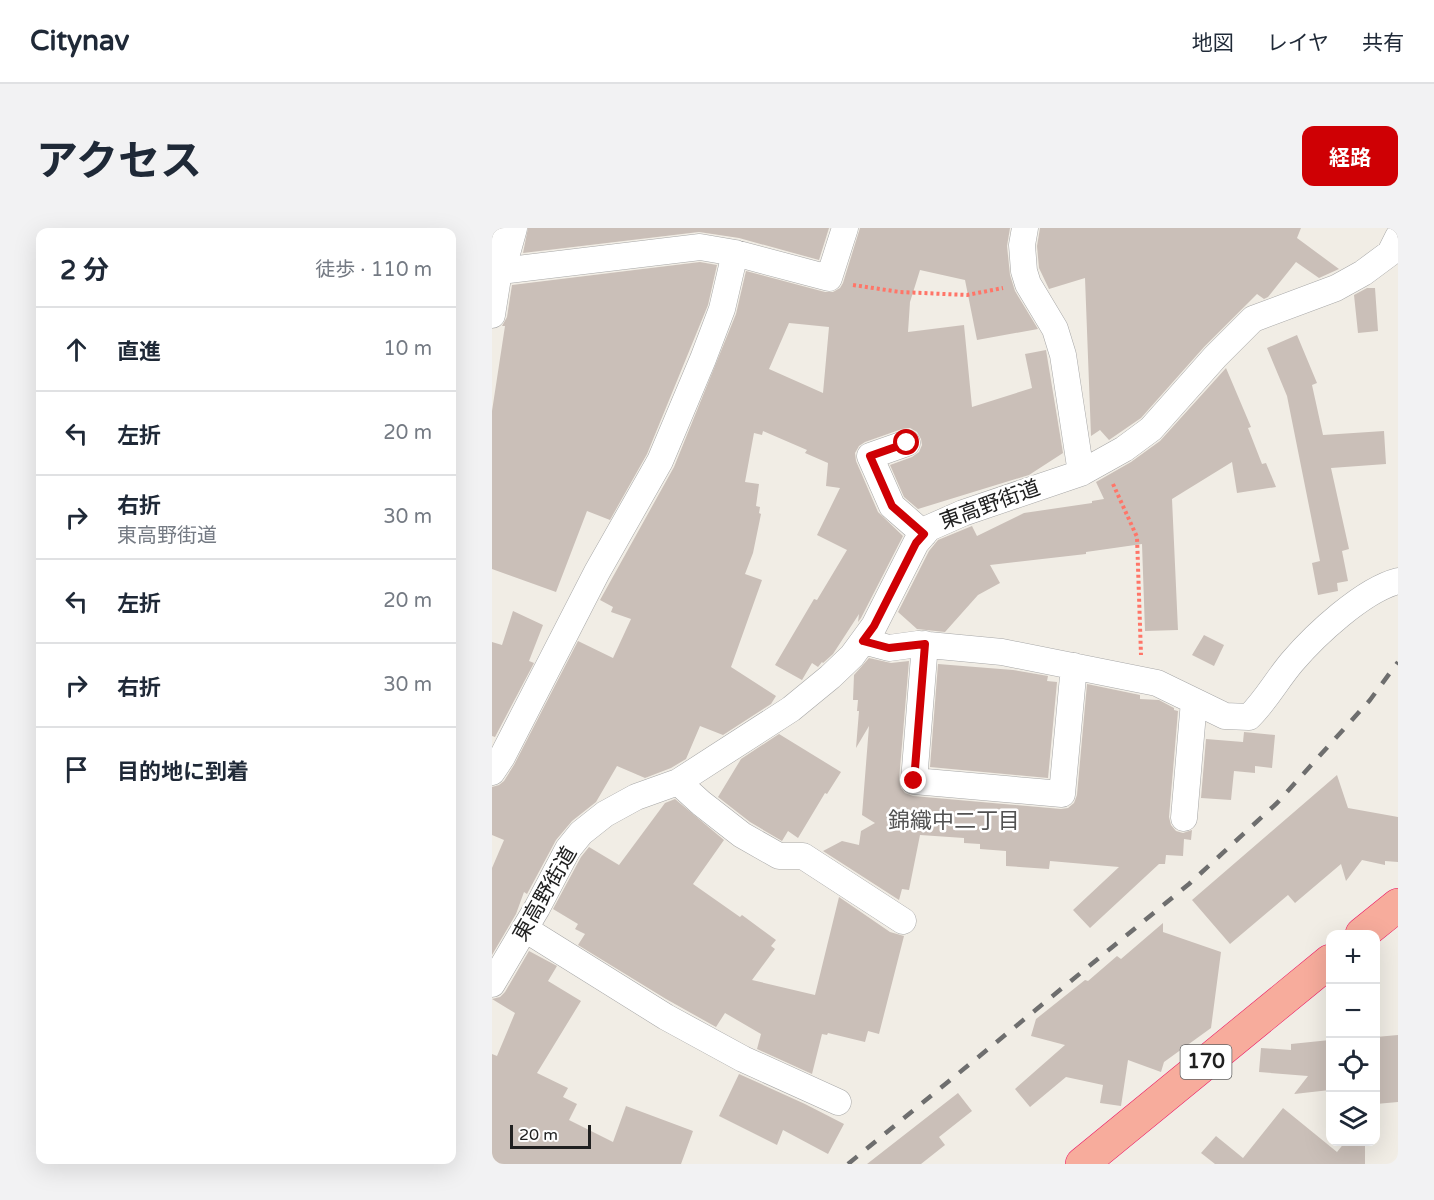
<!DOCTYPE html>
<html lang="ja">
<meta charset="utf-8">
<style>
:root{--surface:#fff;--page:#f2f2f3;--text:#1f2937;--muted:#747a83;--line:#e0e1e3;--accent:#cf0004}
body{margin:0;font-family:"Varela Round","Noto Sans JP",sans-serif;background:var(--page);color:var(--text)}
.controls{position:absolute;right:18px;bottom:18px;display:grid;overflow:hidden;border-radius:12px;box-shadow:0 6px 24px #0002}
.controls button{width:54px;height:54px;display:grid;place-items:center;padding:0;border:0;border-bottom:2px solid var(--line);background:var(--surface);color:var(--text);font:30px sans-serif}
.scale{position:absolute;left:18px;bottom:15px;width:81px;box-sizing:border-box;padding-left:6px;border:3px solid #202020;border-top:0;font-size:16px;line-height:21px;white-space:nowrap;color:#202020;-webkit-text-stroke:4px #fff;paint-order:stroke}
.stop{position:absolute;width:18px;height:18px;margin:-14px;border:4px solid #cf0004;border-radius:50%;background:#fff}
.stop.end{background:#cf0004;border-color:#fff;box-shadow:0 2px 6px #0008}
.list{margin:0;padding:0;list-style:none}
h2{display:flex;justify-content:space-between;align-items:center;height:78px;margin:0;padding:0 24px;font-size:26px}
h2 small{font-size:20px;font-weight:400;color:var(--muted)}
.list li{display:grid;grid-template-columns:39px 1fr auto;gap:18px;align-items:center;box-sizing:border-box;height:84px;padding:0 24px;border-top:2px solid var(--line)}
.list b{display:block;font-size:22px;white-space:nowrap}
.list p{margin:0;font-size:20px;white-space:nowrap;color:var(--muted)}
.list em{font-size:20px;font-style:normal;color:var(--muted)}
.icon{flex:none;width:33px;height:33px;fill:none;stroke:currentColor;stroke-width:2;stroke-linecap:round;stroke-linejoin:round}
.map{position:relative;flex:none;width:906px;height:936px;overflow:hidden;border-radius:12px}
header{display:flex;align-items:center;gap:36px;box-sizing:border-box;height:84px;padding:0 30px;background:var(--surface);border-bottom:2px solid var(--line)}
header strong{font-size:28px}
nav{display:flex;gap:33px;margin-inline-start:auto;font-size:21px}
.intro{display:flex;align-items:center;justify-content:space-between;box-sizing:border-box;height:144px;padding:0 36px}
h1{margin:0;font-size:42px}
.button{padding:15px 27px;border-radius:12px;background:var(--accent);color:#fff;font-size:21px;font-weight:700}
main{display:flex;gap:36px;padding:0 36px}
aside{flex:1;background:var(--surface);border-radius:12px;box-shadow:0 6px 24px #0002}
.map>svg:first-child{display:block}
</style>
<header>
<strong>Citynav</strong>
<nav><a>地図</a><a>レイヤ</a><a>共有</a></nav>
</header>
<div class="intro"><h1>アクセス</h1><a class="button">経路</a></div>
<main>
<aside>
<h2>2 分<small>徒歩 · 110 m</small></h2>
<ul class="list">
<li><svg class="icon" aria-label="ahead" viewBox="0 0 24 24"><path d="M12 20V5M6 11l6-6 6 6"/></svg><div><b>直進</b></div><em>10 m</em></li>
<li><svg class="icon" aria-label="left" viewBox="0 0 24 24"><path d="M17 20v-9H6M10 6l-5 5 5 5"/></svg><div><b>左折</b></div><em>20 m</em></li>
<li><svg class="icon" aria-label="right" viewBox="0 0 24 24"><path d="M7 20v-9h11M14 6l5 5-5 5"/></svg><div><b>右折</b><p>東高野街道</p></div><em>30 m</em></li>
<li><svg class="icon" aria-label="left" viewBox="0 0 24 24"><path d="M17 20v-9H6M10 6l-5 5 5 5"/></svg><div><b>左折</b></div><em>20 m</em></li>
<li><svg class="icon" aria-label="right" viewBox="0 0 24 24"><path d="M7 20v-9h11M14 6l5 5-5 5"/></svg><div><b>右折</b></div><em>30 m</em></li>
<li><svg class="icon" aria-label="arrive" viewBox="0 0 24 24"><path d="M6 21V4h12l-3 4 3 4H6"/></svg><div><b>目的地に到着</b></div></li>
</ul>
</aside>
<div class="map">
<svg width="906" height="936" viewBox="0 0 906 936">
<rect width="100%" height="100%" fill="#f1ede5"/>
<!-- building -->
<path fill="#cabfb8" fill-rule="evenodd" d="M36,0H337L327,32L247,10L207,4L31,25Z
M368,0H518L515,18L518,47L523,63L546,101L485,112L473,52L428,42L418,74L416,104L472,97L480,179L540,160L533,126L554,122L571,225L537,247L426,281L412,269L398,237L420,229L427,224L430,217L429,211L425,204L418,200L410,201L373,214L367,218L363,225L364,233L386,284L411,308L369,390L366,394L367,386L341,426L331,435L330,434L326,439L320,435L310,452L283,437L322,371L325,372L355,322L325,307L348,260L334,258L336,235L313,225L315,222L271,203L270,207L262,205L253,254L267,256L264,278L268,279L267,285L269,286L261,325L253,346L270,352L239,439L284,468L279,476L231,507L208,498L194,531L179,540L153,550L125,538L104,574L80,593L64,612L35,666L32,664L24,686L0,727V640L12,612L0,607V559L7,557L12,553L22,537L86,413L121,430L139,391L119,384L121,379L108,372L182,239L244,86L254,43L333,64H341L348,60L351,55ZM297,95L337,99L331,165L277,141Z
M548,0H809L805,10L847,41L827,50L804,34L776,69L772,71L765,66L712,119L649,190L617,212L608,202L599,208L593,50L557,61L547,40L545,18Z
M208,34L225,37L216,77L155,226L118,292L95,283L64,364L0,341V183L13,98H10L15,89L20,57Z
M875,60H883L886,103L866,105L862,67Z
M805,107L825,155L820,157L831,207L892,203L894,236L839,240L857,321L850,323L856,353L845,355L846,363L826,367L820,335L828,333L795,168L775,120Z
M734,140L759,199L756,200L770,236L774,235L784,259L745,265L740,234L680,271L686,402L653,403L650,316L594,324V326L498,337L508,355L486,367L453,404L425,401L406,384L437,323L446,312L480,298L485,308L532,285L600,275V273L612,271L604,254L639,234L668,213Z
M21,383L51,397L37,433L42,435L3,509L0,508V414L10,417Z
M712,407L732,417L722,438L700,427Z
M377,430L399,435L417,433L407,552L409,560L413,565L421,568L569,581L576,580L582,575L585,567L595,456L648,467V471L667,472L682,480V482L686,483L677,589L679,597L684,603L691,605L700,602L699,612L692,611L691,628L674,627L673,636H667L598,700L581,682L627,639L558,633L557,641L514,638V623L488,621V616L472,615V610L428,607L417,662L410,661L407,672L331,623L350,613L367,617L369,603L383,595L370,587L377,498L364,520L367,483H365L366,472H361L362,447Z
M446,436L521,442L556,448L555,453L565,454L556,550L438,539Z
M752,504L783,507L780,540L763,538V545L742,543L739,572L709,570L714,511L751,514Z
M287,506L349,544L335,566L333,565L306,610L296,603L290,613L258,594L226,569L249,531Z
M845,547L856,580L906,589V634L893,633V637L870,632L854,653L849,636L803,675L796,667L738,716L700,672Z
M183,571L232,612L201,656L248,689L250,687L284,712L279,718L283,721L260,752L323,767L347,669L398,704L412,708L387,806L376,803L373,814L336,805L335,807L330,806L320,846L265,821L269,806L233,785L224,799L174,771L86,717L93,706L83,701L86,696L61,681L89,629L97,619L127,637L173,575Z
M671,695V704L729,724L719,800L672,834L669,844L636,832L629,878L608,875L611,857L574,849L538,879L523,861L573,817L539,808L544,791L593,752L596,753L625,728L629,731Z
M37,723L65,738L56,753L89,773L45,845L76,860L71,869L85,876L77,892L121,914L134,878L201,903L189,936H0V826L5,828L23,785L0,771L8,769L13,764Z
M906,807V874L884,876V809Z
M838,812V862L802,866L816,848L767,844L769,820L799,822V816Z
M247,846L313,876L352,896L336,926L291,902L285,917L227,888Z
M466,865L480,883L447,909L453,917L429,936H375Z
M791,880L845,924L853,914H873V936H723L709,925L724,908L751,930Z"/>
<g fill="none" stroke-linecap="round" stroke-linejoin="round">
<defs>
<path id="minor" d="M533,0L530,17L532,43L536,56L563,101L571,127L589,245
M0,44L208,19L243,25L337,50L353,0
M0,87L7,43
M415,215L378,228L400,278L432,306
M371,413L397,420L426,416L510,424L665,455L733,488L757,489C775,471 784,453 800,434C823,407 871,362 906,353
M433,416L422,553L570,566L582,438
M0,544L10,529L105,344L168,233L211,131L230,81L243,25
M186,554L209,575L250,607L287,628H311L411,693
M692,590L702,473
M33,701L174,789L251,831L346,874
M0,756L45,680L76,621L89,605L113,586L144,569L186,554L299,481L338,449L360,428L382,398L424,315L437,300L471,285L589,245L632,221L659,201L723,129L761,91L844,60L871,45L898,25L906,9"/>
<path id="tertiary" d="M7,43L19,0"/>
<path id="trunk" d="M870,706L906,677
M590,936L838,733"/>
</defs>
<!-- minor casing -->
<use href="#minor" stroke="#a7a7a7" stroke-width="27"/>
<!-- tertiary casing -->
<use href="#tertiary" stroke="#a7a7a7" stroke-width="33"/>
<!-- trunk casing -->
<use href="#trunk" stroke="#eb1663" stroke-width="34"/>
<!-- path -->
<path stroke="#ff7568" stroke-width="4" stroke-dasharray="3 3" stroke-linecap="butt" d="M361,57L408,64L475,67L511,60
M621,256L645,309L649,427"/>
<!-- minor -->
<use href="#minor" stroke="#fff" stroke-width="26"/>
<!-- tertiary -->
<use href="#tertiary" stroke="#fff" stroke-width="32"/>
<!-- trunk -->
<use href="#trunk" stroke="#f7ac9c" stroke-width="33"/>
<!-- rail -->
<path stroke="#6e6e6e" stroke-width="4.5" stroke-dasharray="12 12" stroke-linecap="butt" d="M356,936L697,656L785,575L878,472L906,434"/>
</g>
<g fill="none" stroke-linecap="round" stroke-linejoin="round">
<!-- route -->
<path stroke="#cf0004" stroke-width="8" d="M415,215L378,228L400,278L432,306L424,315L382,398L371,413L397,420L433,416L422,553"/>
</g>
<g text-anchor="middle" dominant-baseline="central" stroke-width="5" stroke-linejoin="round" paint-order="stroke">
<!-- shield labels -->
<rect fill="#fff" stroke="#636363" stroke-width="1.5" x="688.5" y="817" width="51" height="34" rx="4.5"/>
<g font-size="20" font-weight="bold" fill="#202020">
<text x="714" y="834">170</text>
</g>
<!-- street labels -->
<g font-size="21" fill="#202020" stroke="#fff">
<text transform="translate(498 277) rotate(-20)">東高野街道</text>
<text transform="translate(53 666) rotate(-60)">東高野街道</text>
</g>
<!-- neighbourhood labels -->
<g font-size="22" fill="#535353" stroke="#fff">
<text x="462" y="593">錦織中二丁目</text>
</g>
</g>
</svg>
<div class="controls">
<button>+</button>
<button>−</button>
<button><svg class="icon" aria-label="locate" viewBox="0 0 24 24"><circle cx="12" cy="12" r="6"/><path d="M12 2v4M12 18v4M2 12h4M18 12h4"/></svg></button>
<button><svg class="icon" aria-label="layers" viewBox="0 0 24 24"><path d="M12 4l9 5-9 5-9-5zM3 14l9 5 9-5"/></svg></button>
</div>
<div class="scale">20 m</div>
<div class="stop" style="left:415px;top:215px"></div>
<div class="stop end" style="left:422px;top:553px"></div>
</div>
</main>
